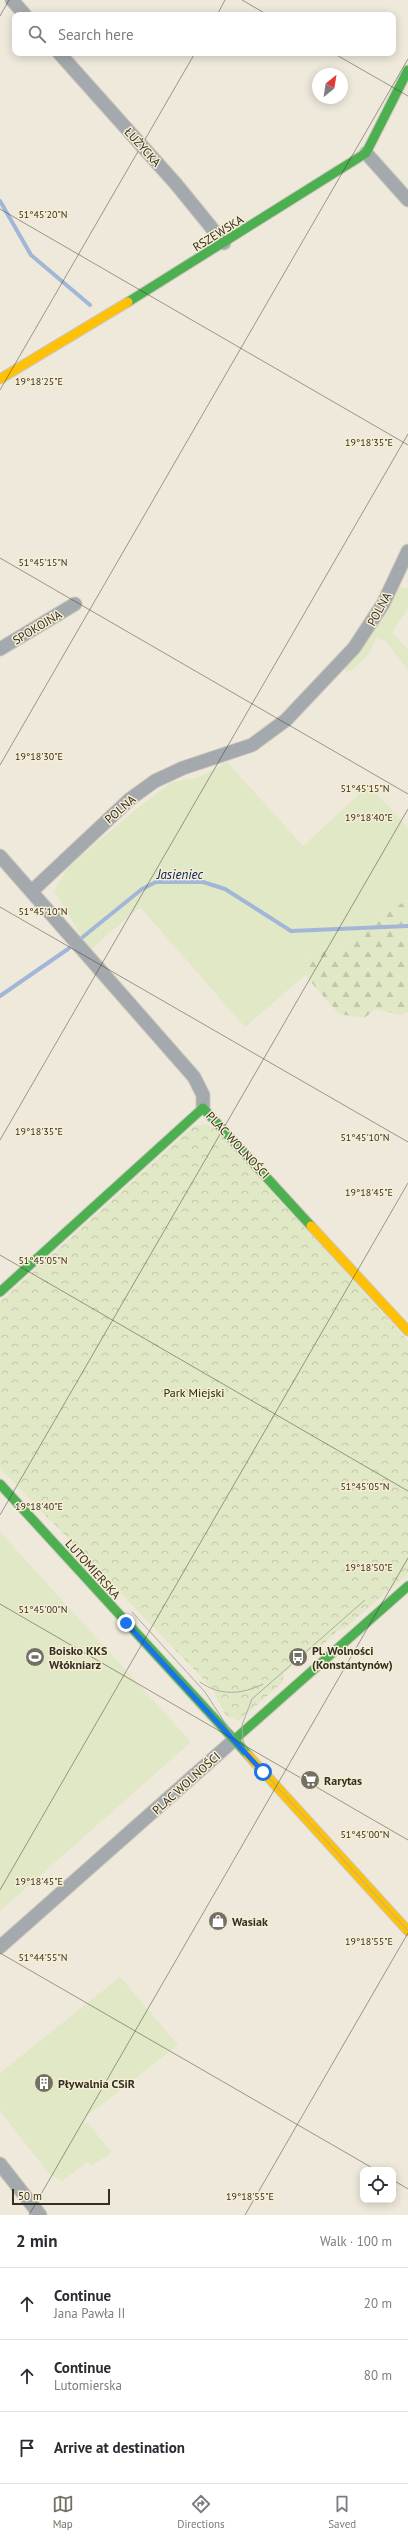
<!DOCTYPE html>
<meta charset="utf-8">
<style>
:root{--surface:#fff;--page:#f2f2f3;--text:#2b2b33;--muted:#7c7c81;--line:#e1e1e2;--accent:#747064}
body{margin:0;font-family:"PT Sans",sans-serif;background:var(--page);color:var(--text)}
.controls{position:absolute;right:12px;bottom:12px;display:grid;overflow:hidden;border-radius:8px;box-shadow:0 2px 10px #0003}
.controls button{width:36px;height:36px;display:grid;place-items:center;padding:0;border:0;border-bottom:1px solid var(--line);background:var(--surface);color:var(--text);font:20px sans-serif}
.compass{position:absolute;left:312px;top:68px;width:36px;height:36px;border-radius:50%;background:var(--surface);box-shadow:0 2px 10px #0003;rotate:30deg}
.scale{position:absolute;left:12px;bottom:10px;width:98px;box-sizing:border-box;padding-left:4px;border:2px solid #322f25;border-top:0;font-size:11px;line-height:14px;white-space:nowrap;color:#322f25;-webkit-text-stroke:3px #f6edd2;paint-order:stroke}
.stop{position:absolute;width:12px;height:12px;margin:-9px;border:3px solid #1a73e8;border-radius:50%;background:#fff}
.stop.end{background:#1a73e8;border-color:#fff;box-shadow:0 1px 4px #0008}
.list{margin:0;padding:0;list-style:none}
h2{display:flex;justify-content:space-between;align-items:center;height:52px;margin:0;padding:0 16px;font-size:17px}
h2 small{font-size:13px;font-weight:400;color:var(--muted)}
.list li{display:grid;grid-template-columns:26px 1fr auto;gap:12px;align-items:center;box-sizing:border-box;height:72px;padding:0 16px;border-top:1px solid var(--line)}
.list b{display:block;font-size:15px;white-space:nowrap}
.list p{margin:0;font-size:13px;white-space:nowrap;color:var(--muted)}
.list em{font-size:13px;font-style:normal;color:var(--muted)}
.icon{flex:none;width:22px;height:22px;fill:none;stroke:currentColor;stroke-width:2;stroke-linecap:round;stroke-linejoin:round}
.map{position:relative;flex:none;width:408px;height:2215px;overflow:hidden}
.search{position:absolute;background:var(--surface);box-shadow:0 2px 10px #0003;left:12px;right:12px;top:12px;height:44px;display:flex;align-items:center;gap:10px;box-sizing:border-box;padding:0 14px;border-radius:8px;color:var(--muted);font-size:15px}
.sheet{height:268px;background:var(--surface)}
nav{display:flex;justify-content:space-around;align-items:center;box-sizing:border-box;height:56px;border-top:1px solid var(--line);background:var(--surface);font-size:11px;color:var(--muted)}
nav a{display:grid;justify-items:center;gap:2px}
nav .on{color:var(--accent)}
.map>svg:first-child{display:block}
</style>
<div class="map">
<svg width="408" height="2215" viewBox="0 0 408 2215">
<defs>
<pattern id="forest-firs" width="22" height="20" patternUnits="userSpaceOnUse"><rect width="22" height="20" fill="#e1e8c6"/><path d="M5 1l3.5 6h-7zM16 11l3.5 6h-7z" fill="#c2c7aa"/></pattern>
<pattern id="park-crowns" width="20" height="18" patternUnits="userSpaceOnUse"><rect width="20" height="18" fill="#e1e8c6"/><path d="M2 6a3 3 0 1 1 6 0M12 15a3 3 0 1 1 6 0" fill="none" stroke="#c2c7aa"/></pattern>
</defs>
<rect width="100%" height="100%" fill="#eee9da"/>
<!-- grass -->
<path fill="#e1e8c6" d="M399,586L408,589V608L392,632L408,650V670L386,641L376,637C373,651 360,666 347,672L344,669L364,644Z
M227,762L303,846L369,785L408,828V899L339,947L308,952L305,975L245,1027L140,907L90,950L54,891L68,868L129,815L170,783L199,777Z
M0,1532L191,1742L0,1911Z
M120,1977L178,2045L84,2118V2123L89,2124L108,2149H111L110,2154L91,2166L88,2162L62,2181L49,2174L0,2111V2073Z"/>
<!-- forest -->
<path fill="url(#forest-firs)" d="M408,899V1012L400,1015L376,1009L364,1018L339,1014L305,975L308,951L339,947Z"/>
<!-- park -->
<path fill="url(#park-crowns)" d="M207,1124L217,1131L408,1341V1574L345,1628L337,1631L317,1650L314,1647L284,1673L282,1683L239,1721L226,1716L212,1688L0,1468V1302L194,1126Z"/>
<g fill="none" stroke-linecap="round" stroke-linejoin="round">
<!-- stream -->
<path stroke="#a2b6d7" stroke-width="4" d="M0,201L31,255L90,305
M0,996L68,949L142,889L156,882H203L225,889L291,931L408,926"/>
<defs>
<path id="street" d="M12,0L25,15
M59,53L176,184L224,243
M366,153L408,200
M0,649L75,604
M0,856L194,1077L203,1095V1108
M32,891L130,799L155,781L183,768L252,745L286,720L354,648L383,604L408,551
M0,1947L234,1740
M0,2164L40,2215"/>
<path id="fast" d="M128,302L366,153L408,70
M0,1292L203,1108L311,1226
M0,1484L248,1755
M234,1740L408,1586"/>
<path id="slow" d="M0,379L128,302
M311,1226L408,1331
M248,1755L408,1931"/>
</defs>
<!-- street casing -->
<use href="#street" stroke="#cbc7bb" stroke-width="15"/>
<!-- fast casing -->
<use href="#fast" stroke="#cbc7bb" stroke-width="11"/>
<!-- slow casing -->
<use href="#slow" stroke="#cbc7bb" stroke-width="11"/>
<!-- street -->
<use href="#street" stroke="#a4a9ad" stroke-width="13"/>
<!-- fast -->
<use href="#fast" stroke="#4caf50" stroke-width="9"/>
<!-- slow -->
<use href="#slow" stroke="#ffc107" stroke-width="9"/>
<!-- tram -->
<path stroke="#aaaca9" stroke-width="1" d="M132,1612L205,1692L240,1746L408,1931
M200,1682C220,1696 241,1695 263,1684
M247,1751L243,1740L242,1725L252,1699L365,1600"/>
</g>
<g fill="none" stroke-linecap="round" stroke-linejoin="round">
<!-- route -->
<path stroke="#1a73e8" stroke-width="5" d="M126,1623L263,1772"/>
</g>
<!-- ticks -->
<path fill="none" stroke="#322f25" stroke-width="1" stroke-opacity="0.45" d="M242,0L268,15M217,15L225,0M0,16L9,0M333,53L408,96M0,209L408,445M0,390L195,53M0,558L408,794M0,765L408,59M0,907L408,1142M0,1140L408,434M0,1255L408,1491M0,1515L408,809M0,1604L408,1840M0,1890L408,1183M0,1953L376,2170M393,2180L408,2189M29,2215L408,1558M245,2215L408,1933"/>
<!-- icons -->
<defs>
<symbol id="stadium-disc" viewBox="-11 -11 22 22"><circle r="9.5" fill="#747064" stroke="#f6edd2"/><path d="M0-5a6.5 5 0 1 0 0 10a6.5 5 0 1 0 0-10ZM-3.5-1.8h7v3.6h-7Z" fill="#fff"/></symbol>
<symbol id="bus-disc" viewBox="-11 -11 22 22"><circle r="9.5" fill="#747064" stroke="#f6edd2"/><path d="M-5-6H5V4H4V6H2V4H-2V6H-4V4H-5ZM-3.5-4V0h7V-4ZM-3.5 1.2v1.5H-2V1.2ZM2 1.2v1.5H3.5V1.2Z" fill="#fff"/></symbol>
<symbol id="supermarket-disc" viewBox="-11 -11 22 22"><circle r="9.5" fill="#747064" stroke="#f6edd2"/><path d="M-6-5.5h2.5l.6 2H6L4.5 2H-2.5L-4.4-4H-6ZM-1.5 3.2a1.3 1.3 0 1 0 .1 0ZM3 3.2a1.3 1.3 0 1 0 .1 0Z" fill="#fff"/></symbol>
<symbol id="shop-disc" viewBox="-11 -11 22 22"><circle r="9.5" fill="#747064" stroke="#f6edd2"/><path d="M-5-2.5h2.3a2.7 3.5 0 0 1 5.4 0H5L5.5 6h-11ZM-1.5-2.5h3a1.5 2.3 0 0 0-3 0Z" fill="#fff"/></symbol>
<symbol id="building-disc" viewBox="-11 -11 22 22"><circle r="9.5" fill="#747064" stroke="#f6edd2"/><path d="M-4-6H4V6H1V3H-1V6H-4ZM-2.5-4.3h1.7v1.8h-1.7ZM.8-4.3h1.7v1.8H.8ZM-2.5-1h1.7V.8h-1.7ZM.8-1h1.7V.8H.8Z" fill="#fff"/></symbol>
</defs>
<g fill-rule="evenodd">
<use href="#stadium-disc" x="24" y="1646" width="22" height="22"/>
<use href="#bus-disc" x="287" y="1646" width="22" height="22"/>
<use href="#supermarket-disc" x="299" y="1769" width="22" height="22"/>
<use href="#shop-disc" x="207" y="1910" width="22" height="22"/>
<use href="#building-disc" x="33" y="2072" width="22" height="22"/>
</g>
<g text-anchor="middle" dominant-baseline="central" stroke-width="3" stroke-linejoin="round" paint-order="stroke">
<!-- street labels -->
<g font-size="12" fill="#322f25" stroke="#f6edd2">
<text transform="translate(143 147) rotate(48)">ŁUŻYCKA</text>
<text transform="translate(218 233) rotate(-32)">RSZEWSKA</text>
<text transform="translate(379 609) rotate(-61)">POLNA</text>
<text transform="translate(37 627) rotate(-31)">SPOKOJNA</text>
<text transform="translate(120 809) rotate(-41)">POLNA</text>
<text transform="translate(238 1145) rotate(47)">PLAC WOLNOŚCI</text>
<text transform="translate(93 1569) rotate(48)">LUTOMIERSKA</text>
<text transform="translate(186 1783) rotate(-42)">PLAC WOLNOŚCI</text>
</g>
<!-- park labels -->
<g font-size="12" fill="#232f00" stroke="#f6edd2">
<text x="194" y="1392">Park Miejski</text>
</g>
<!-- poi labels -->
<g font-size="12" font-weight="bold" fill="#322f25" stroke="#f6edd2" text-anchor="start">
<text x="49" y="1650">Boisko KKS<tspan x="49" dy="14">Włókniarz</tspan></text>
<text x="312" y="1650">Pl. Wolności<tspan x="312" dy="14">(Konstantynów)</tspan></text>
<text x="324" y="1780">Rarytas</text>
<text x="232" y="1921">Wasiak</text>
<text x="58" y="2083">Pływalnia CSiR</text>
</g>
<!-- water labels -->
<g font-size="13" font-style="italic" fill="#042664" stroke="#f6edd2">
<text x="180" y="874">Jasieniec</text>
</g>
</g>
<g font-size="10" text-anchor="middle" fill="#322f25" stroke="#f6edd2" stroke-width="3" stroke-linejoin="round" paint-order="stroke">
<text x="43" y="218">51°45'20"N</text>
<text x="39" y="385">19°18'25"E</text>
<text x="369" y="446">19°18'35"E</text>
<text x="43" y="566">51°45'15"N</text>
<text x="39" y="760">19°18'30"E</text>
<text x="365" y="792">51°45'15"N</text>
<text x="369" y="821">19°18'40"E</text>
<text x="43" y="915">51°45'10"N</text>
<text x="39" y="1135">19°18'35"E</text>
<text x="365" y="1141">51°45'10"N</text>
<text x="369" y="1196">19°18'45"E</text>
<text x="43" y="1264">51°45'05"N</text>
<text x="365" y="1490">51°45'05"N</text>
<text x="39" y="1510">19°18'40"E</text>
<text x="369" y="1571">19°18'50"E</text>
<text x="43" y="1613">51°45'00"N</text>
<text x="365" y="1838">51°45'00"N</text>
<text x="39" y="1885">19°18'45"E</text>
<text x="369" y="1945">19°18'55"E</text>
<text x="43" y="1961">51°44'55"N</text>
<text x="250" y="2200">19°18'55"E</text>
</g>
</svg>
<div class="controls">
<button><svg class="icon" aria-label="locate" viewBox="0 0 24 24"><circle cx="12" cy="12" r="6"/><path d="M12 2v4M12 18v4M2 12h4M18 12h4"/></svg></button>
</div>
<svg class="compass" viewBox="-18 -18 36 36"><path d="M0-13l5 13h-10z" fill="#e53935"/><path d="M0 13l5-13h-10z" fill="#7c7c81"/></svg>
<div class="scale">50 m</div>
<div class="stop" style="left:263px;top:1772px"></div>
<div class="stop end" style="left:126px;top:1623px"></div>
<div class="search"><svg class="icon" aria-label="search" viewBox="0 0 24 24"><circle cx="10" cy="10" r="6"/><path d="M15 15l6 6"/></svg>Search here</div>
</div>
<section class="sheet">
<h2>2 min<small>Walk · 100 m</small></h2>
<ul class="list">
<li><svg class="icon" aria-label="ahead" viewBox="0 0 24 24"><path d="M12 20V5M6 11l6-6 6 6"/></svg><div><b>Continue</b><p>Jana Pawła II</p></div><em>20 m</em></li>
<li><svg class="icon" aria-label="ahead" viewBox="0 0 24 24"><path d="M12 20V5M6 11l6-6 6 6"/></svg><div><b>Continue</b><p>Lutomierska</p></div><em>80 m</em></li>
<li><svg class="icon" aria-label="arrive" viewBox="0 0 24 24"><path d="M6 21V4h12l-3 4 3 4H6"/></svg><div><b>Arrive at destination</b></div></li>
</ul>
</section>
<nav>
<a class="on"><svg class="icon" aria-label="map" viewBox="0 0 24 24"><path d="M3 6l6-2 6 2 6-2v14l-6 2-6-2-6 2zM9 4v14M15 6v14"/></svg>Map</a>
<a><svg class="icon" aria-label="directions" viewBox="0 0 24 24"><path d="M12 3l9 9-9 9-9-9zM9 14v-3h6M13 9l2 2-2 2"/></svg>Directions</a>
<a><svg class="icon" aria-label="saved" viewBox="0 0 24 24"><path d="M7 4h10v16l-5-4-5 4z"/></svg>Saved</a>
</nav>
